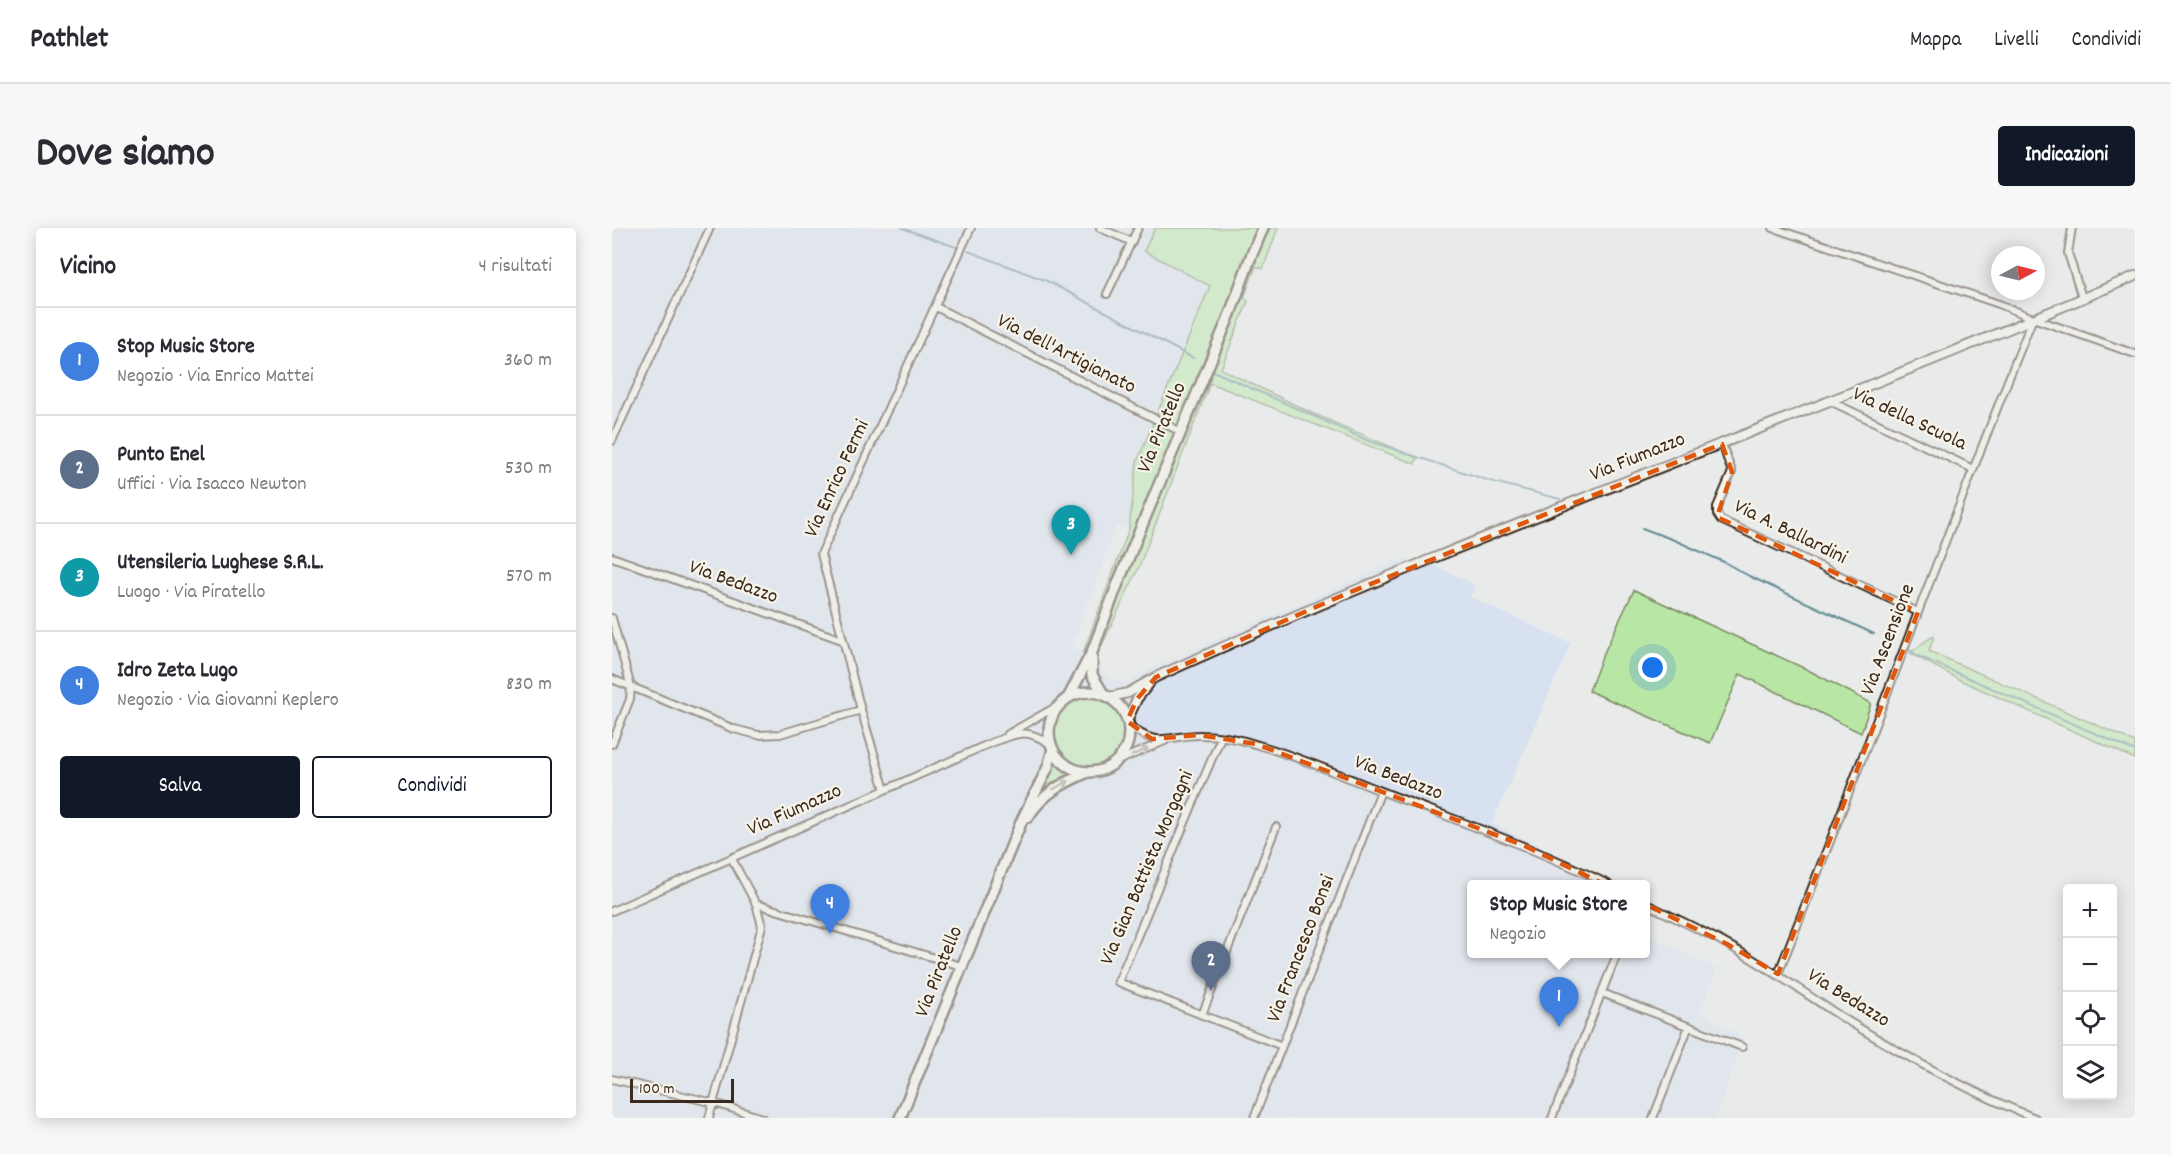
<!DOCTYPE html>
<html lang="it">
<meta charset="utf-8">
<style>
:root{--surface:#fff;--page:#f7f7f7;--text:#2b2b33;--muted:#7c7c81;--line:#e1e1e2;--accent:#111827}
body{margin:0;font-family:Dekko,sans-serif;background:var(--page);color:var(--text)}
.controls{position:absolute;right:18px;bottom:18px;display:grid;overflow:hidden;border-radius:6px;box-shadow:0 3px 15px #0003}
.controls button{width:54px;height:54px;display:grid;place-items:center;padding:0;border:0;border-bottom:2px solid var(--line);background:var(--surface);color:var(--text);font:30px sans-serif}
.compass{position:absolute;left:1379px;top:18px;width:54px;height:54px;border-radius:50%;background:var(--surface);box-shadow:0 3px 15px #0003;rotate:83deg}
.scale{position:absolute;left:18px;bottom:15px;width:104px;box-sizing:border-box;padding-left:6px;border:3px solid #3b2a1e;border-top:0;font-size:16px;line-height:21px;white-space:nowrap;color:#3b2a1e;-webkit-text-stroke:4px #f7f3e8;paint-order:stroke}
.you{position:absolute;left:1041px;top:440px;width:21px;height:21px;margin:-15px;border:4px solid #fff;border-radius:50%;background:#1a73e8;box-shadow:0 0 0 9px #1a73e833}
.badge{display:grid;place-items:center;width:39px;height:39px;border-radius:50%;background:var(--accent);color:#fff;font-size:20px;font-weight:700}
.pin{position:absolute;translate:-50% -50px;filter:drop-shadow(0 2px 3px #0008)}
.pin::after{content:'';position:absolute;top:32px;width:21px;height:18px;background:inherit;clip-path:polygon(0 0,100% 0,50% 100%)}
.popup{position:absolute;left:855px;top:652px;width:183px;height:78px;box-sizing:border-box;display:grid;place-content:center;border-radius:6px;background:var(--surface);filter:drop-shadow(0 2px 4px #0005);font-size:20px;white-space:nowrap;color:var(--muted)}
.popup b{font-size:22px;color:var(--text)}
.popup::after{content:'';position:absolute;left:50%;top:100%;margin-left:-12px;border:12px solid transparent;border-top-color:var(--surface)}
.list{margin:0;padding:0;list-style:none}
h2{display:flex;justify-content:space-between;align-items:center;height:78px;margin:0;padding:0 24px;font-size:26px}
h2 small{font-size:20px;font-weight:400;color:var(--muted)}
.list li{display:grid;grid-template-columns:39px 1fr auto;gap:18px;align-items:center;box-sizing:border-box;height:108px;padding:0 24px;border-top:2px solid var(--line)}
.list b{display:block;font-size:22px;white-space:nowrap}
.list p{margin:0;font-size:20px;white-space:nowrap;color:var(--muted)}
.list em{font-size:20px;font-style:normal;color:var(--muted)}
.actions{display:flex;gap:12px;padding:18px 24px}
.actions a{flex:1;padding:14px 0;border:2px solid var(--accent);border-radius:6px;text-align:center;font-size:21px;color:var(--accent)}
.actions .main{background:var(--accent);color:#fff}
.icon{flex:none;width:33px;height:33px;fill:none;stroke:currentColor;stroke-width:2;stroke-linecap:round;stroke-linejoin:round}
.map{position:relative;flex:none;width:1523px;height:890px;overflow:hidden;border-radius:6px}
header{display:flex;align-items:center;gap:36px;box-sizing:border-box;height:84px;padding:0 30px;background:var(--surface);border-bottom:2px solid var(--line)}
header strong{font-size:28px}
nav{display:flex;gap:33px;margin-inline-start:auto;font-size:21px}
.intro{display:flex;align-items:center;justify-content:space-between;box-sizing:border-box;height:144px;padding:0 36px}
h1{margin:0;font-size:42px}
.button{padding:15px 27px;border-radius:6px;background:var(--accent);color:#fff;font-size:21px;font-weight:700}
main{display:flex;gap:36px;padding:0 36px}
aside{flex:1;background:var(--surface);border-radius:6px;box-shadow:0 3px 15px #0003}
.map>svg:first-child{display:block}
</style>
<header>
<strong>Pathlet</strong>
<nav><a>Mappa</a><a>Livelli</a><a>Condividi</a></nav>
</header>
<div class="intro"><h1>Dove siamo</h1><a class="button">Indicazioni</a></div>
<main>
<aside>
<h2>Vicino<small>4 risultati</small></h2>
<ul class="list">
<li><span class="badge" style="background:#3f7fe0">1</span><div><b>Stop Music Store</b><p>Negozio · Via Enrico Mattei</p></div><em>360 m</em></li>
<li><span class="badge" style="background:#5c6f8a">2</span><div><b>Punto Enel</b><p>Uffici · Via Isacco Newton</p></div><em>530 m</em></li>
<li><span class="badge" style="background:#0f9aa8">3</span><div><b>Utensileria Lughese S.R.L.</b><p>Luogo · Via Piratello</p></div><em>570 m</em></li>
<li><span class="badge" style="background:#3f7fe0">4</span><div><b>Idro Zeta Lugo</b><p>Negozio · Via Giovanni Keplero</p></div><em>830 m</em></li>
</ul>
<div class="actions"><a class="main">Salva</a><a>Condividi</a></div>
</aside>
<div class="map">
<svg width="1523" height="890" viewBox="0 0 1523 890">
<rect width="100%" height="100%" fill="#e9ebeb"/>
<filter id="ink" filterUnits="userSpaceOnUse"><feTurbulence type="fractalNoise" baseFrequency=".0167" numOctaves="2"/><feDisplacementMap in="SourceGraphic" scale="12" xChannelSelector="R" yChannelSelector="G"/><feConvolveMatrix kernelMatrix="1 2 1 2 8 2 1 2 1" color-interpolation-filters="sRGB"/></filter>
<g filter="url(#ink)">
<!-- built -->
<path fill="#d8e1ef" d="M0,0H543L532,23L598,58L525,234L517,301L505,297L459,420L485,428L495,450L515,455L535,442L789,331L824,338L863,357L858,369L959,415L880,596L1005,656H860V726H1034V706L1105,741L1088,784L1132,810L1104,890H0Z"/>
<!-- green -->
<path fill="#b8e6a5" stroke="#7a8862" stroke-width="1.5" d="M543,0H666L651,41L644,38L632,70L636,73L609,141L702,186L805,230L803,236L598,155L527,339L485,428L471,425L517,301L525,234L598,58L532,23Z
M1022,362L1196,442L1259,475L1249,505L1128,446L1098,515L977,463L990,429Z
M1322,408L1317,423L1523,514V531L1350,453L1298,425C1304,421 1318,409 1322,408Z
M442 504a35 35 0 1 1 70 0a35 35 0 1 1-70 0Z
M442,533L452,543L462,547L442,556L424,570Z"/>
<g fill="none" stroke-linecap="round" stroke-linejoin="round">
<!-- stream -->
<path stroke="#668b94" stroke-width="2" d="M290,0L344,19
M356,23L435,53L581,130
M601,143L757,213L878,253L948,271
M1030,300L1062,312L1112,334L1137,348L1262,406
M1298,422L1304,427L1523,523"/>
<defs>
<path id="minor" d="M488,0L520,14
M1161,0L1387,76L1421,90L1523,126
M1460,0L1456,25L1470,70
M495,66L526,0
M324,79L569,204
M1218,173L1361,241
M0,213L98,0
M1110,216L1120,244L1105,279V286L1109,292L1306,384
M0,329L230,412
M0,390L19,459L18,471L0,516
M0,451L122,501L146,507L168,506L249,482
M516,496C545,522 556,507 588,507C607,507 628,511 646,517C688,529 728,547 769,563C846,593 923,620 996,656
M396,506L447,477
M609,509L506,754L670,818
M501,535L553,513
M273,562L249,482L209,326L359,0
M144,676L349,738
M1034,676C1061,689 1090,702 1116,717C1158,740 1196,768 1236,793C1294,829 1360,865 1423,890
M0,683L381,514C409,504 414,500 440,517
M1166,746C1253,528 1333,308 1421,90
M990,765L1130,819
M590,787L664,599
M0,851L102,875L151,890
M97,890L150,698L144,676L120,631
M642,890L769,563
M940,890L1005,726
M1041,890L1077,798"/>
<path id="tertiary" d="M497,469L516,465L544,449C865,303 1199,187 1523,48
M515,493L525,471L537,456"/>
<path id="primary" d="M480,428V447L492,467
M437 504a40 40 0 1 1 80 0a40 40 0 1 1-80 0Z
M456,470L480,424L506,355L618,86L638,31L651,0
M416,589C431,565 451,555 476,544
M288,890L410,592L436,539L441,521"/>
</defs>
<!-- minor casing -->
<use href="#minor" stroke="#3b2a1e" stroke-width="10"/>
<!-- tertiary casing -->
<use href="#tertiary" stroke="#3b2a1e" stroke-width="12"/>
<!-- primary casing -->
<use href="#primary" stroke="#3b2a1e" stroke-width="14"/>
<!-- minor -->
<use href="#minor" stroke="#f7f3e8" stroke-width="6"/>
<!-- tertiary -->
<use href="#tertiary" stroke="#f7f3e8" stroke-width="8"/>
<!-- primary -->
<use href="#primary" stroke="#f7f3e8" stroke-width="9"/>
</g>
<!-- one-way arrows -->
<defs><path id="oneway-shaft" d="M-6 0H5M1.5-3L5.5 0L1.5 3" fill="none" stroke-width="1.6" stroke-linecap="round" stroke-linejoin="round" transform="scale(1.5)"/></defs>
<g stroke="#998e83">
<use href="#oneway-shaft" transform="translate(528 524) rotate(-23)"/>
<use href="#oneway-shaft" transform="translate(449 557) rotate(-28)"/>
</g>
</g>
<!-- marked area -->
<path d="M0 0H1523V890H0ZM1110,216L1120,244L1105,289L1306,384L1166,746L1115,716L913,618L644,516L587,507L540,511L515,493L525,471L544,449L736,365Z" fill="#e9ebeb" fill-opacity=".55" fill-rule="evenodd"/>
<path fill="none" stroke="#df570d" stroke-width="4.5" stroke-dasharray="12 8" stroke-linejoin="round" d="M1110,216L1120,244L1105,289L1306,384L1166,746L1115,716L913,618L644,516L587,507L540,511L515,493L525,471L544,449L736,365Z"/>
<g text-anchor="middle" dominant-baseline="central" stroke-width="4.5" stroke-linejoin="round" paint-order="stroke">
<!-- street labels -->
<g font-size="21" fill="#3b2a1e" stroke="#f7f3e8">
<text transform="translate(454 127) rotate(27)">Via dell'Artigianato</text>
<text transform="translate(1297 192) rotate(25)">Via della Scuola</text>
<text transform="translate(551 200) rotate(-67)">Via Piratello</text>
<text transform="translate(1026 230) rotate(-22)">Via Fiumazzo</text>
<text transform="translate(226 251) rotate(-65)">Via Enrico Fermi</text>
<text transform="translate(1178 305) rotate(26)">Via A. Ballardini</text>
<text transform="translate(121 355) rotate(20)">Via Bedazzo</text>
<text transform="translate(1277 412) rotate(-69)">Via Ascensione</text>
<text transform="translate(786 551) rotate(21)">Via Bedazzo</text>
<text transform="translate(183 583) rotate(-24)">Via Fiumazzo</text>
<text transform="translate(536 640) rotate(-67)">Via Gian Battista Morgagni</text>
<text transform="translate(690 721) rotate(-69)">Via Francesco Bonsi</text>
<text transform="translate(328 744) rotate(-68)">Via Piratello</text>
<text transform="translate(1236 771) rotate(32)">Via Bedazzo</text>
</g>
</g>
</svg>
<div class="controls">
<button>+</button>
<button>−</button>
<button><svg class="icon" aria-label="locate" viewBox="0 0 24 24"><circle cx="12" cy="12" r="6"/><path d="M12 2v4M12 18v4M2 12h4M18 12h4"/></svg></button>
<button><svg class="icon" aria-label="layers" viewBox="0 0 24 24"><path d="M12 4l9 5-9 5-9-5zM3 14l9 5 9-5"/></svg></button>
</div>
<svg class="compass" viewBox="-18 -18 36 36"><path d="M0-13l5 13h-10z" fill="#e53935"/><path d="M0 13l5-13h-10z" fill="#7c7c81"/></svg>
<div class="scale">100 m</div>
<div class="you"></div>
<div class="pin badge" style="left:947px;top:799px;background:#3f7fe0">1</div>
<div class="popup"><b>Stop Music Store</b>Negozio</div>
<div class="pin badge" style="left:599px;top:763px;background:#5c6f8a">2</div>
<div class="pin badge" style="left:459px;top:327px;background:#0f9aa8">3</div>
<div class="pin badge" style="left:218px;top:706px;background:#3f7fe0">4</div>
</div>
</main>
